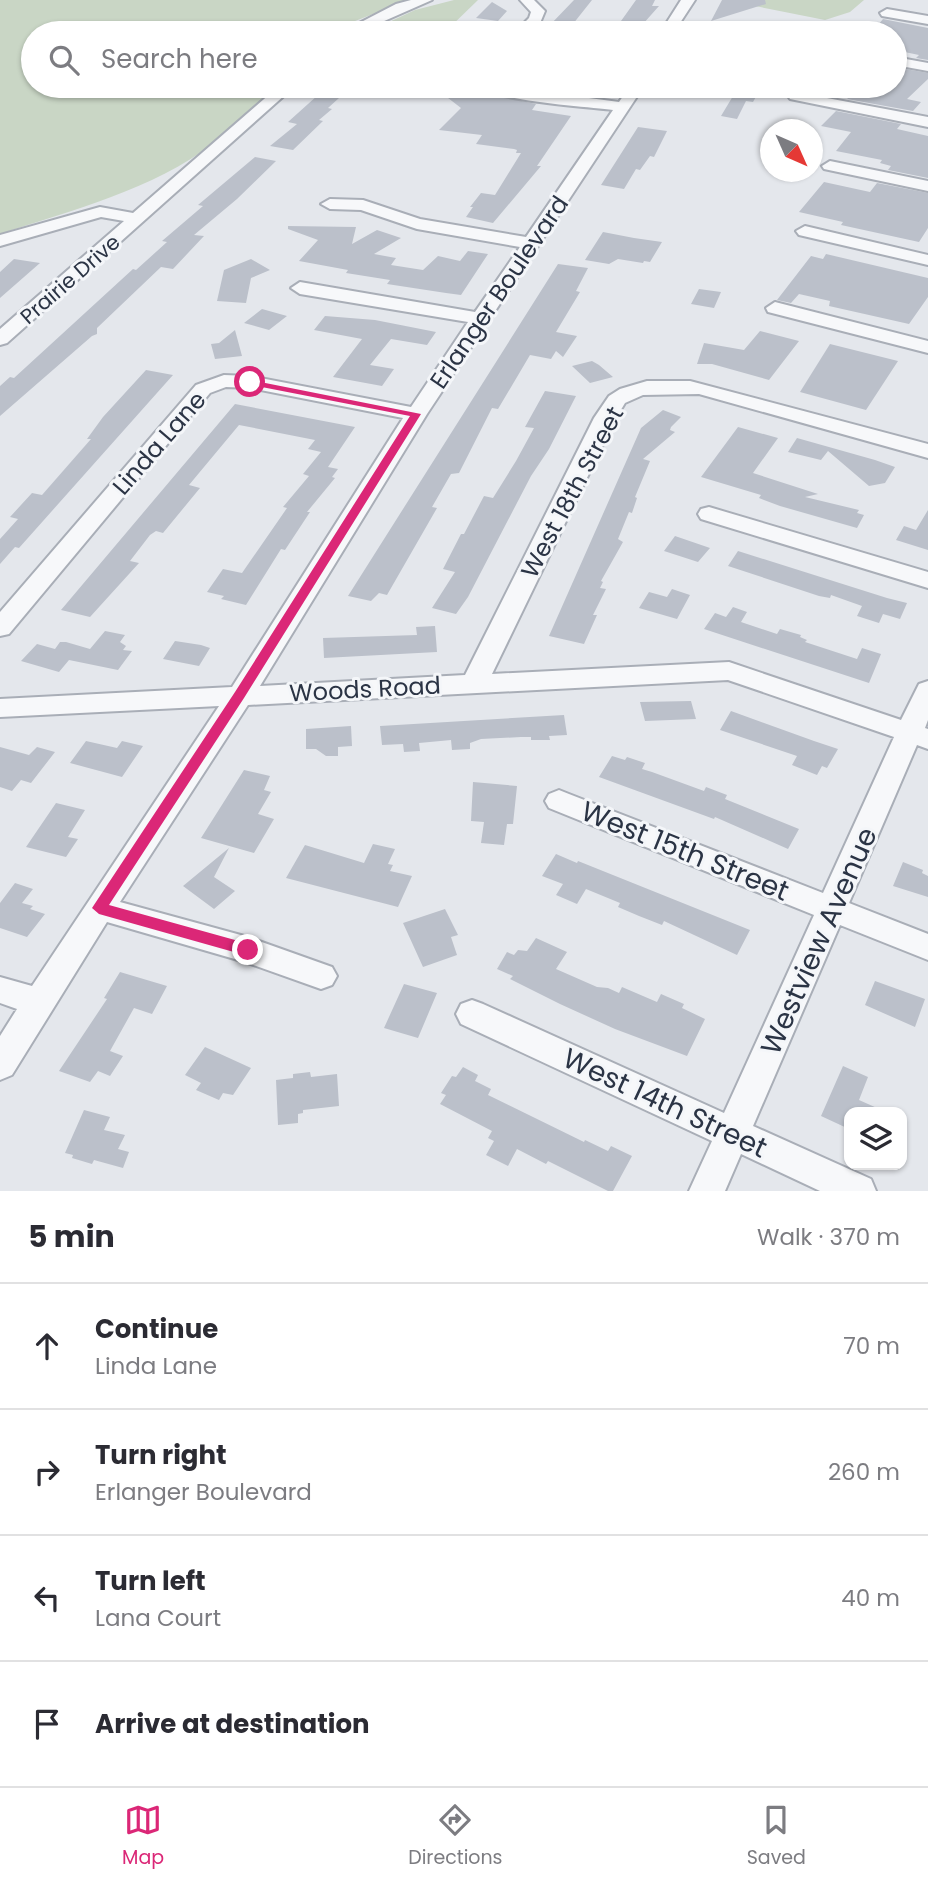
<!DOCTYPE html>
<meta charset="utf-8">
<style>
:root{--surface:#fff;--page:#f7f7f7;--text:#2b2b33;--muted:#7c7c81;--line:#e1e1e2;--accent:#db2777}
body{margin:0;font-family:Poppins,sans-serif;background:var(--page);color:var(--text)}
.controls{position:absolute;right:21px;bottom:21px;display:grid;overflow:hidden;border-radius:14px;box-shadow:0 2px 5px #0004}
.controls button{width:63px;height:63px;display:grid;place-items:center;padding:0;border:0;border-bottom:2px solid var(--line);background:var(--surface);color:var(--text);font:35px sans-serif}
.compass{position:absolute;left:760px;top:119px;width:63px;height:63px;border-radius:50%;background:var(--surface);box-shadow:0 2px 5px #0004;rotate:135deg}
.stop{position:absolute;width:21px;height:21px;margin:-16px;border:5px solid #db2777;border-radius:50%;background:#fff}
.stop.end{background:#db2777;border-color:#fff;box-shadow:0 2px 7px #0008}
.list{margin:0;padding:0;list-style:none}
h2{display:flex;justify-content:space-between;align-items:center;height:91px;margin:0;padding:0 28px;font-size:30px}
h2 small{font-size:23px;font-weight:400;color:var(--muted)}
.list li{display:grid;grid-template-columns:46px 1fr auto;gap:21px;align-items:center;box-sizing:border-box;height:126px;padding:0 28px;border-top:2px solid var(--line)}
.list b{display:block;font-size:26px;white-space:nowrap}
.list p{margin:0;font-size:23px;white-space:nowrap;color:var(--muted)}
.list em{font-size:23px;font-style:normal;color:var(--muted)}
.icon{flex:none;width:38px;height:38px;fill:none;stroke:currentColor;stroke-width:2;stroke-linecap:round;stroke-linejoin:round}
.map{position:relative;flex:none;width:928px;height:1191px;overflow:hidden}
.search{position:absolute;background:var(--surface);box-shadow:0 2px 5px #0004;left:21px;right:21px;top:21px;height:77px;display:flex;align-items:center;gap:18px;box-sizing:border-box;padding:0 24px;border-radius:38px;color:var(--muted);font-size:26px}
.sheet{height:595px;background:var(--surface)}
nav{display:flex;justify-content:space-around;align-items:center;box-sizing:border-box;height:98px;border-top:2px solid var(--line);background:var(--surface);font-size:19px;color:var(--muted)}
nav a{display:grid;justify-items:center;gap:4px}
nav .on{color:var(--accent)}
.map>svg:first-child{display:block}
</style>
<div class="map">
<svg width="928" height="1191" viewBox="0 0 928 1191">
<rect width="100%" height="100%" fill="#e4e7ec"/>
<!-- green -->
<path fill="#c9d6c5" d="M0,0H409L350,23L337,33H33V86H276C255,105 235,126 212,144C157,188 67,212 0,234Z
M454,0H478L444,33L372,30L415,10Z
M725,0H864L850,12L825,20Z"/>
<!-- building -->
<path fill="#bbc0ca" d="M574,0H592L569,29L549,26Z
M636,0H655L652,6H659L643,24L621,21Z
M722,0H765L766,4L711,21Z
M492,2L507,11L498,21L476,18Z
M883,19L928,28V60L916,58L919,55L895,50V32L875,29Z
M905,69L928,73V79L907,99L921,102L913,111L847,99L861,86L883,90L888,86H895V79Z
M464,86H478L488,94L536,104L532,110L571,116L537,166H541L493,223L466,217L473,207H470L481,193L495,195L521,153H516L517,150L514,149L476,144L482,135L439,130L461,108L439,91Z
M739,86H762L753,102L746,101L737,119L721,116Z
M318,95L339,98L328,108L332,109L319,120L323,121L293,150L270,146L297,124L288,122Z
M836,111L901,124L897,129L928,136V178L888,170L891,166L880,163L882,160L836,151L851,132L821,126Z
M638,127L667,131L654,157L650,156L640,170L636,169L624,189L601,185Z
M255,157L276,161L237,199L194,235L204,236L173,269L161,267L97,328V334L92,336L0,416V386L10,377L14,378L133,269L136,270L167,242L162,241L203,206L198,205Z
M824,182L870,192L877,183L928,193V228L919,242L841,225L843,222L799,212Z
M288,226L356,227L352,244L377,230L401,238L374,254L396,258L391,265L423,270L438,256L460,261L468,251L488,254L461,295L446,293L387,284L390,280L346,273L348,270L299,261L318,240L288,229Z
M603,232L634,238L662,242L650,262L644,261L643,263L618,259L609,264L585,260Z
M826,254L928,278V297L909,324L829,306L830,301L799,294L791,303L777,300L811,256L823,259Z
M14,259L40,263L0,298V272Z
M251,259L270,270L251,278L246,303L217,301L224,270Z
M558,264L588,268L576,291L580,292L556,332L577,336L563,357L556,351L551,359L530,355L498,409L492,408L459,473L451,474L432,507L437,508L387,595L379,593L371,601L348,596Z
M699,289L721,292L714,308L691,304Z
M262,309L287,316L269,330L244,323Z
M325,316L375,320L436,332L427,345L391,339L370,365L394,369L382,386L333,377L362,339L314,330Z
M235,330L242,356L215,359L211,344L219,343Z
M760,331L799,341L769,380L712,364H697L704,343L744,350Z
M830,344L898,361L866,410L800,392Z
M592,361L599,365L613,377L590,383L572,366Z
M146,370L173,375L19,548L15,547L0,564V539L18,519L10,517L32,493L42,495L91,439H87L103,417Z
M545,391L576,396L549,449L531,476L468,597L456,614L432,608L455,572L443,569L461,534H464L484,496L493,498L516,461L534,428L525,427Z
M235,404L355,427L328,467L338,469L332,477L335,478L307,512H310L285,550L281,549L246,605L221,599L224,596L207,592L223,569L242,573L287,508L283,507L309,476L303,474L321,452L308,449L315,440L239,425L189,485L200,488L163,533L156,531L150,535L130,561L139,563L90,617L61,610Z
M663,410L681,417L671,427L670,430L675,432L643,459L650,461L635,497L637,498L632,513L629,512L618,539L623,542L601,581L603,582L600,588L606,589L593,615H597L584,644L549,636L641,428Z
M738,427L778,438L753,473L818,494L805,497L859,510L857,513L864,515L857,528L780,506L759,498L761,495L701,477Z
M797,438L875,460L895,467L885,483L869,486L828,451L821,460L788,452Z
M928,510V550L896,540L904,526L916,530Z
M675,536L710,548L698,562L664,551Z
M738,551L887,598L907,603L900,619L883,614L879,623L857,616L862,606L831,595L830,598L819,596L728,566Z
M672,589L690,595L677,619L639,608L649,592L667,597Z
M733,607L747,612L741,622L777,634L780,629L801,635L800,637L807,640L805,642L857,659L862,648L881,654L869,683L704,629L715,613L726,617Z
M435,626L437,652L324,658L323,638L417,635L416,627Z
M105,631L125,635L120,642L126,646L123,650L132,651L118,670L69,660L59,672L21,661L37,644L55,649L60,642H66L90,649Z
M175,641L201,645L210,648L199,666L163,659Z
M691,701L696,719L645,721L640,702Z
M731,711L814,741L838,749L827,768L822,766L817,775L792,765L797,756L720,730Z
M564,715L567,735L549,736L550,740H531V737H521L481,739L470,743V749L452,750L451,740L419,743L420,751L404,752L403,744L382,745L380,726Z
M351,726L352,746L338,747V756H326L316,749H306V729Z
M86,741L117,748L122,741L143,746L122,777L70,763Z
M0,747L29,755L37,747L55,752L31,783L21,780L12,791L0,787Z
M612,756L625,760L627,757L645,763L642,769L652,772L704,791L706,787L727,795L725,799L799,829L788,849L715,817L714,819L599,777Z
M244,770L270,776L264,790L271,792L258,814L274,819L254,853L201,838Z
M473,782L517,786L513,824H507L504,845L481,843L484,822L471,821Z
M56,803L85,810L68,837L78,839L66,857L26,847Z
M373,844L395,849L388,864L393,865L390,871L412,876L398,907L286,878L305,845L364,863Z
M229,848L214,877L235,891L214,909L183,886Z
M556,854L577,863L578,861L750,930L737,955L664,921L662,925L639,916L618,907L620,903L586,889L577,904L556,895L563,884L542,876Z
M903,862L923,870L922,873L928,876V897L893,886Z
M15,883L33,889L22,903L33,906L30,909L45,914L27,937L0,928V903Z
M445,909L458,935L451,937L457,955L423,967L403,923Z
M536,938L567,952L556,969L597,987L608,988L619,993L622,987L657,1002L661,994L684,1004L682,1008L705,1019L687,1056L615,1029L560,1004L510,979L513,976L497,969L507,952L514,955L518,950L527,951Z
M120,972L167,986L152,1014L134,1008L110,1051L123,1056L110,1076L98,1071L90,1082L59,1071L107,999L104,998Z
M875,981L925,999L915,1027L865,1005Z
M404,984L437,993L418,1038L384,1028Z
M205,1047L251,1068L233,1095L223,1093L219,1100L196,1090L201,1083L185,1075Z
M843,1066L868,1077L859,1100L886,1112H849V1129L821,1116Z
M463,1067L478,1075L475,1081L491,1089L488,1095L584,1142L585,1140L608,1151L611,1146L632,1156L613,1191H608L548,1161L546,1164L517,1149L508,1166L486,1155L494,1141L488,1138L492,1131L440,1104L446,1095L441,1093L452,1076L456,1077Z
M310,1072L311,1077L337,1074L339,1106L303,1110V1113L298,1114V1123L278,1125L276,1080L293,1078V1074Z
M84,1110L110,1117L104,1130L125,1135L118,1149L129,1152L123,1168L94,1160L92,1164L72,1158L73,1155L65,1153Z"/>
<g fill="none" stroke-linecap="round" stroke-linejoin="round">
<defs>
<path id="minor" d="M411,0H432L357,33H340L396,4Z
M520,0H534L545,11L540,23L529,33H514L529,18L531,12Z
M681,0H695L678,26L704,29L711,33H660Z
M887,9L928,16V24L882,16L880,13Z
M895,57L928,63V71L895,65Z
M279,86H295L7,343L0,345V329L124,221L101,217L0,246V235L100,207L133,213Z
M480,86H499L619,102L630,86H644L427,414L260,686L465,675L594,418L609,396L620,389L647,381H690L928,444V458L699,394L643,395L625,403L616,418L492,674L729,662L901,720L919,684L928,681V720L925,728L928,729V749L917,745L849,903L928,934V960L840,925L753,1126L871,1179L876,1191H820L741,1154L725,1191H689L712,1141L461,1024L456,1014L461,1004L472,1000L483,1004L724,1113L814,915L549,808L545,801L549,794L559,790L569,794L823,893L894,737L728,680L248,705L120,902L248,937L332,967L337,976L332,985L321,989L245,962L107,922L12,1075L0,1080V1036L17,1009L0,1003V977L32,986L219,706L0,717V699L232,687L403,418L250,388L226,387L210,393L9,634L0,636V612L196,385L224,375L250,376L411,407L468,322L300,294L291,288L300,282L475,312L520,247L417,229L361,210L330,209L321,204L330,199L363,200L420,219L526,237L613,110C588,107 493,101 480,86Z
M795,92L928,117V127L790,99L788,96Z
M830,161L928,181V191L824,169L822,166Z
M805,226L928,255V265L799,235L796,231Z
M775,302L928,341V353L768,312L766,308Z
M709,507L928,572V588L701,519L698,514L701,509Z"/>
</defs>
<!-- minor casing -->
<use href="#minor" stroke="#a9aeb7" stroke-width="4"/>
<!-- minor -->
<use href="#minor" fill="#f7f8fa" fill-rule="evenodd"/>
</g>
<!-- route -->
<path fill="#db2777" d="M250,380L421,414L244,698L109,905L253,945L255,950L248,956L99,914L92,908L235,692L410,416L246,384V380Z"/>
<g text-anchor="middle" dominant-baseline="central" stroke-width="6" stroke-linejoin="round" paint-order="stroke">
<!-- far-street labels -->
<g font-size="21" fill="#2b3445" stroke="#f4f6f9">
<text transform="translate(70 279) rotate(-41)">Prairie Drive</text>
</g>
<!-- street labels -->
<g font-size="24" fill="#2b3445" stroke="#f4f6f9">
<text transform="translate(499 292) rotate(-56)">Erlanger Boulevard</text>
<text transform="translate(159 443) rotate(-49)">Linda Lane</text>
<text transform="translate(572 492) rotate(-62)">West 18th Street</text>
<text transform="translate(365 689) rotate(-3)">Woods Road</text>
</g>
<!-- near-street labels -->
<g font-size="28" fill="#2b3445" stroke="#f4f6f9">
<text transform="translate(685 851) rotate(22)">West 15th Street</text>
<text transform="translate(819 941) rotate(-66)">Westview Avenue</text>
<text transform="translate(665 1103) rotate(25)">West 14th Street</text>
</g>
</g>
</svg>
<div class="controls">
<button><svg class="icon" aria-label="layers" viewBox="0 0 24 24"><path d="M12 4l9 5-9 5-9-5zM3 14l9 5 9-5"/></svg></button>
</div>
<svg class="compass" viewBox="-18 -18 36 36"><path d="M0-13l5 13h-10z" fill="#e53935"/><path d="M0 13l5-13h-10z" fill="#7c7c81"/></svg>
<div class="stop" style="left:250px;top:382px"></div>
<div class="stop end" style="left:248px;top:950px"></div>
<div class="search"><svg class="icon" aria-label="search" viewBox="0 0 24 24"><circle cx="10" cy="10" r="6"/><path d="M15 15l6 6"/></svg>Search here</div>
</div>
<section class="sheet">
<h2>5 min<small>Walk · 370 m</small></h2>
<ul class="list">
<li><svg class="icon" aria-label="ahead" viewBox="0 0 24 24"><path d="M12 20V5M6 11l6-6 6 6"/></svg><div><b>Continue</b><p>Linda Lane</p></div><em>70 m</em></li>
<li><svg class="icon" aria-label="right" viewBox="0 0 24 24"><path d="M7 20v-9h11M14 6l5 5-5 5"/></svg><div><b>Turn right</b><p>Erlanger Boulevard</p></div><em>260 m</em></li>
<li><svg class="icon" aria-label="left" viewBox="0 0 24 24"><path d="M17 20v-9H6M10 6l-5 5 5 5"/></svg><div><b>Turn left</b><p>Lana Court</p></div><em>40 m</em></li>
<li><svg class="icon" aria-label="arrive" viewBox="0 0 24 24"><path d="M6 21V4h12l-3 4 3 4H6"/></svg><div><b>Arrive at destination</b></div></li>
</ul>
</section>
<nav>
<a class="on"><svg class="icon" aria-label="map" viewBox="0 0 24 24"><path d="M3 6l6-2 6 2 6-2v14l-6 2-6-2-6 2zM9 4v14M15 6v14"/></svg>Map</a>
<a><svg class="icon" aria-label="directions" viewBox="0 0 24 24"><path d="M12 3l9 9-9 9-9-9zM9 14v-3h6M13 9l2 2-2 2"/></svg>Directions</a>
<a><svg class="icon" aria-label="saved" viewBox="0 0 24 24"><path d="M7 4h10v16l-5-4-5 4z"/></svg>Saved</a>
</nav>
